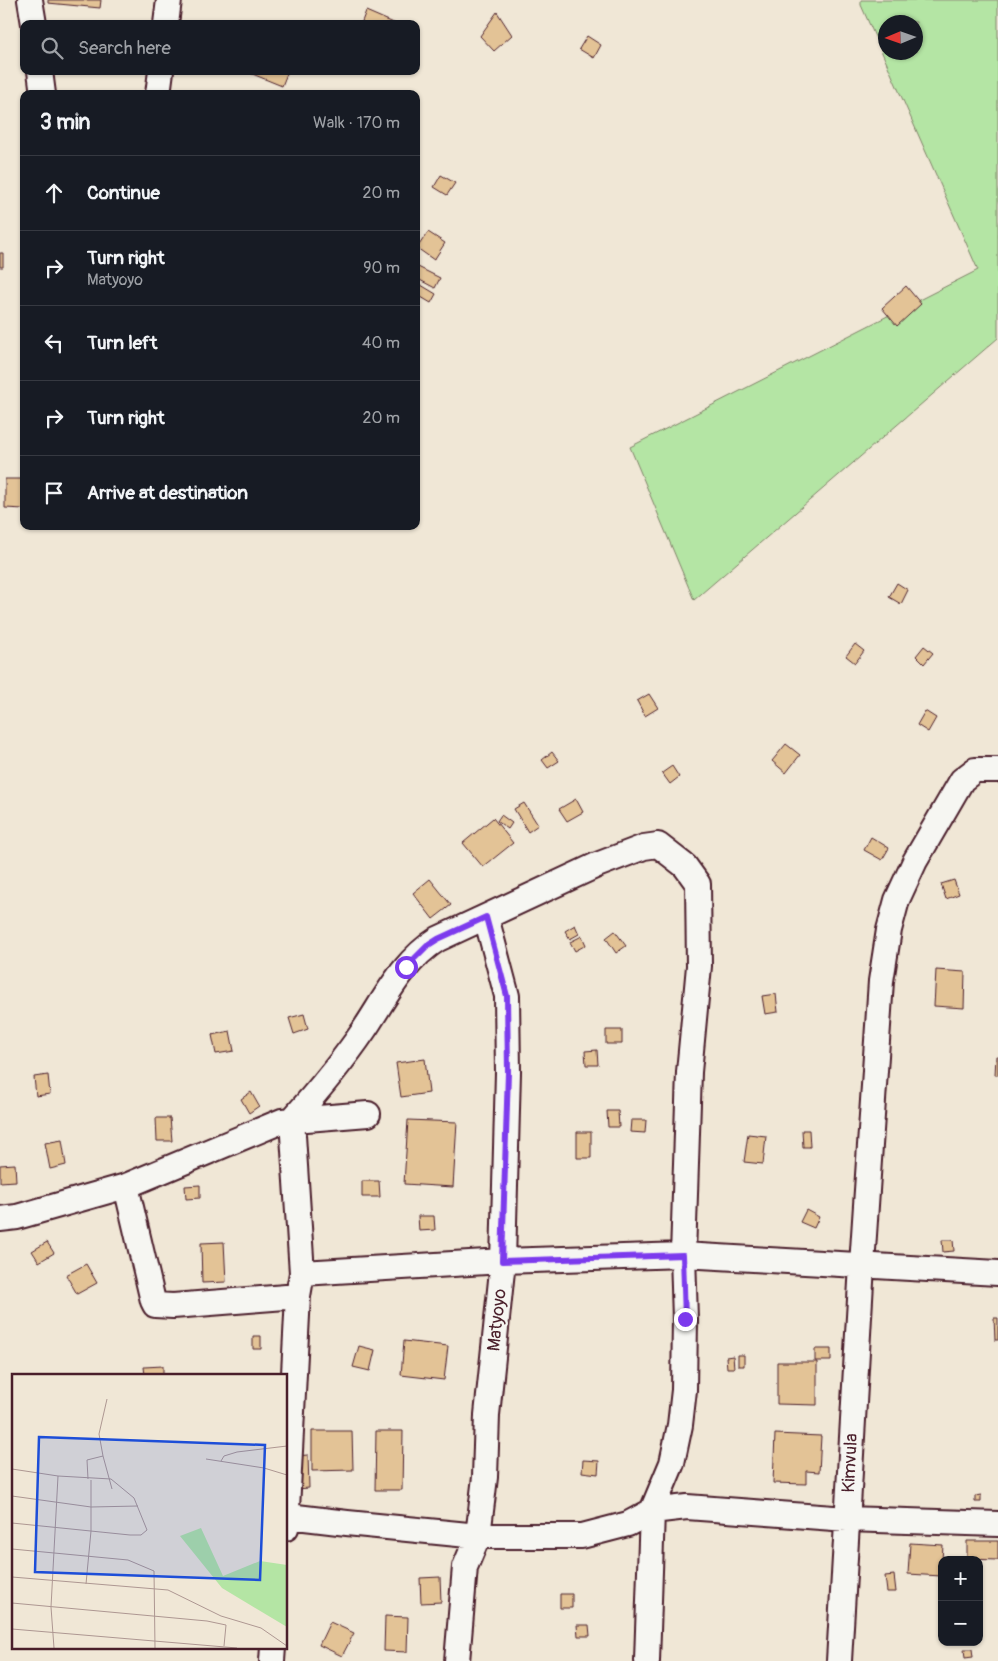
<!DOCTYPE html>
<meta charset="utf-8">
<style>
:root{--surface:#171b24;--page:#242831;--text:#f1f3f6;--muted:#9ea1a6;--line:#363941}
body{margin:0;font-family:Pangolin,sans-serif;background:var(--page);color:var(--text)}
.controls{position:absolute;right:15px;bottom:15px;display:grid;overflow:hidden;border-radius:10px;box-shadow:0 1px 4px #0004}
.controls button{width:45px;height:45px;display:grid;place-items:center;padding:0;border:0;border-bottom:1px solid var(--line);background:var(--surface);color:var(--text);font:25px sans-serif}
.compass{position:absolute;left:878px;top:15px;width:45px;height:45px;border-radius:50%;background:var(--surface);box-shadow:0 1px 4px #0004;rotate:268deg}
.stop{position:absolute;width:15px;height:15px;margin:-11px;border:4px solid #7c3aed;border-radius:50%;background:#fff}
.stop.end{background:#7c3aed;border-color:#fff;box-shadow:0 1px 5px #0008}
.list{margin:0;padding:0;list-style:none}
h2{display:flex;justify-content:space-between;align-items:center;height:65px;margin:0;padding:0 20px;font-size:21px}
h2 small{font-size:16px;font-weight:400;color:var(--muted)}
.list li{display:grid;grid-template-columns:32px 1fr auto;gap:15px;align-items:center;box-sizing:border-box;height:75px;padding:0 20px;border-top:1px solid var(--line)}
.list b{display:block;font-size:19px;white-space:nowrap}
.list p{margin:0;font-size:16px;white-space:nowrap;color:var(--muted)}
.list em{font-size:16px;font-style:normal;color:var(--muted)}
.icon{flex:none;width:28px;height:28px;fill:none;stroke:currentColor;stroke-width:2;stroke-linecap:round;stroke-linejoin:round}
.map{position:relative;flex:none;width:998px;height:1661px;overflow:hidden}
.search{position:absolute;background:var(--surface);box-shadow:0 1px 4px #0004;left:20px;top:20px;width:400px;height:55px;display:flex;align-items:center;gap:12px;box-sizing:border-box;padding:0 18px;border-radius:10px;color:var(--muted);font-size:19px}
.panel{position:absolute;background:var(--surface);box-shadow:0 1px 4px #0004;left:20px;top:90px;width:400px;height:440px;border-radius:10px}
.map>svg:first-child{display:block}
</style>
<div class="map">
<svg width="998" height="1661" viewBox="0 0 998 1661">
<rect width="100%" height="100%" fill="#f0e7d6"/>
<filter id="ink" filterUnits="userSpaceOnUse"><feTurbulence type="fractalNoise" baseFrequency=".02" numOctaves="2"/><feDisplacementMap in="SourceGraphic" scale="10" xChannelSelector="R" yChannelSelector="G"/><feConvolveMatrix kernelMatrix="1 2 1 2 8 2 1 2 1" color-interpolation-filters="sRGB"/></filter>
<g filter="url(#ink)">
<!-- green -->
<path fill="#b4e5a4" stroke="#7f8268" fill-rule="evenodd" d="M861,0H998V338L694,600L630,447L978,270L861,5ZM886,22H916V52H886Z"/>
<!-- building -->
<path fill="#e3c396" stroke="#4a1f2b" d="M48,0H101L100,8L48,3Z
M366,11L396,24H361Z
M497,12L512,35L494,51L480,36Z
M587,36L601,45L594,58L579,49Z
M251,71H288L282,86L250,73Z
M441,175L455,183L447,195L434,187Z
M428,232L445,243L434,260L417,248Z
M0,253H3V267H0Z
M416,266L440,278L435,288L416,278Z
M416,282L436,294L431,303L416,294Z
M906,286L921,304L897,326L882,308Z
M5,479H24V509L5,508Z
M897,583L908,590L901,604L889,597Z
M855,644L864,651L855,663L846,656Z
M924,646L933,653L924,664L916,656Z
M649,694L658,708L645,716L637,701Z
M925,711L936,718L928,732L917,725Z
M786,744L800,755L786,773L772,761Z
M552,752L559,761L548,768L542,760Z
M672,766L679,777L670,784L662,773Z
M576,799L583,812L567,821L559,809Z
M524,803L538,825L528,832L514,809Z
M501,815L512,823L508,829L497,821Z
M493,818L513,843L483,867L463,843Z
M871,837L889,848L882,860L864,850Z
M430,879L451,905L433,919L413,893Z
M954,880L959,894L946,899L941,884Z
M575,925L579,934L570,939L565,931Z
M615,931L626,946L616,953L606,938Z
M582,936L586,945L575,951L570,942Z
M936,970L965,972L964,1008L934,1006Z
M776,994L778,1012L765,1014L762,996Z
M304,1014L308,1029L294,1034L289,1018Z
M606,1030H622V1044H606Z
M230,1031L234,1051L216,1054L212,1035Z
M597,1050L598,1065H586L585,1051Z
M996,1056H998V1075H995Z
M425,1059L429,1093L401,1097L396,1063Z
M48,1075L50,1094L36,1096L34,1077Z
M251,1092L259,1106L249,1113L241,1099Z
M607,1111H618L619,1127H608Z
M156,1118H170L172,1141H157Z
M408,1120L457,1122L453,1187L404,1184Z
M631,1120H646L645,1133L630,1132Z
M802,1130H809L810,1147H803Z
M577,1132H591V1158H577Z
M748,1134L766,1136L763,1164L744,1162Z
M62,1140L66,1165L50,1169L45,1143Z
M15,1164L16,1181L0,1182V1165Z
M362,1181H379L380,1197H362Z
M200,1185V1198L186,1199L185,1186Z
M806,1210L819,1217L814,1228L800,1222Z
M418,1216H434L435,1230L419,1231Z
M942,1240H953L954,1251L943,1252Z
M47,1242L54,1253L39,1262L32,1251Z
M224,1242L226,1282L202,1283L201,1243Z
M86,1264L97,1283L77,1294L66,1275Z
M994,1318H998V1340H995Z
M253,1336H261V1349H253Z
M404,1341L448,1346L444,1380L401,1375Z
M359,1346L375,1350L370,1371L353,1367Z
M815,1349H831V1361H815Z
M738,1355H744V1366H738Z
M733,1356L734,1368H727L726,1357Z
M777,1362H817V1405L777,1404Z
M163,1366V1375H145L144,1367Z
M312,1431H352L353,1470L312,1471Z
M376,1431H403L402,1490H375Z
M775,1434L821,1436L819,1472L806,1471V1484L773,1483Z
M308,1455L309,1488L297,1489L295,1456Z
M583,1460L599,1461L598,1474L582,1472Z
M981,1495V1502H975V1496Z
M967,1541H998V1560L967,1559Z
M910,1543L943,1545L941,1576L908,1574Z
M894,1575L896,1592H887L885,1576Z
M440,1577L441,1602L421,1603L420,1578Z
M560,1594H572V1608H560Z
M385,1616L408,1617L407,1652L384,1651Z
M330,1622L354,1633L342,1656L319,1645Z
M577,1625H589L590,1636H578Z
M964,1649H972L973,1657L965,1658Z"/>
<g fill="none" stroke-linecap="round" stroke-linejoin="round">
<defs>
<path id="minor" d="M30,0L34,24
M166,24L169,0
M40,71L43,94
M158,94L161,71
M126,1186L282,1121L368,1114
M0,1219L17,1217L126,1186L153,1301L155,1305L173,1306L298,1296
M302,1273L503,1261L683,1255L998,1273
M288,1516L347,1523L478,1536H582L628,1524L652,1511L687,1507L847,1519L998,1524
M286,1528L298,1296L302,1273L292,1120C317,1092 343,1061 364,1030C386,997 403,961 438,939L597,865L644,847L658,845L685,866L698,884L699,966L689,1072L683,1255L685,1319L684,1390L680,1425L672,1463L652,1511L647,1661
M272,1661L273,1647
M457,1661L465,1567L478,1536L485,1477L487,1415L503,1261L508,1072L507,996L486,917
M839,1661L862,1265L881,981L889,930L897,900L915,861L962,780L975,770H998"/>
</defs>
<!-- minor casing -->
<use href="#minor" stroke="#4a1f2b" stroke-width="28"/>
<!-- minor -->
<use href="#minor" stroke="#f6f6f2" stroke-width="24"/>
</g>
</g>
<g fill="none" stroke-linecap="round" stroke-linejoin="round" filter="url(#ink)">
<!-- route -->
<path stroke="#7c3aed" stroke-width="6" d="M406,967L427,946L438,939L486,917L507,996L508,1072L502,1261L683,1255L685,1319"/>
</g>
<g text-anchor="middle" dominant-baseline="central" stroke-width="4.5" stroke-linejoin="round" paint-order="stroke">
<!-- street labels -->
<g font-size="18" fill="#4a1f2b" stroke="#f6f6f2">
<text transform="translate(497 1320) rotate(-84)">Matyoyo</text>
<text transform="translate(850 1463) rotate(-87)">Kimvula</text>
</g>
</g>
<!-- overview -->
<g transform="translate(12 1374)">
<rect width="275" height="275" fill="#f0e7d6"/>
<path d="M189,154L211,202L248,187L275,191V253L210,214L168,162Z" fill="#b4e5a4"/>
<path fill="none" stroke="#ae9792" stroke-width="1" d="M91,82L100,115M194,85L252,94L275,101M209,87L212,82L225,78L275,72M0,95L46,102L99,105L122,124L135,156L129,161H118L0,149M76,105L75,86L91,82L87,60L95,25M0,122L79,133L126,132M0,175L116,186L142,197L143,274M0,203L156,216L209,242L249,254L275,272M74,210L79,157V106M0,229L195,247L214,251L212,272M0,255L225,274M42,274L39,233L46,102"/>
<path fill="#1d4ed8" fill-opacity="0.15" stroke="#1d4ed8" stroke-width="2.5" d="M27,63L253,71L248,206L23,198Z"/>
<rect width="275" height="275" fill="none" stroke="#4a1f2b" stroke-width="2.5"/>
</g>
</svg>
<div class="controls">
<button>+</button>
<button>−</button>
</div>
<svg class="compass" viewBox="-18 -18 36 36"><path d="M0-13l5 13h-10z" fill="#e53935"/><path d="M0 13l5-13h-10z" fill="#9ea1a6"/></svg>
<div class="stop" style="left:406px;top:967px"></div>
<div class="stop end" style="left:685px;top:1319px"></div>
<div class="search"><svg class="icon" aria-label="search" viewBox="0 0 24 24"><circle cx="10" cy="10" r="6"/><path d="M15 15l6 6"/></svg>Search here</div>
<section class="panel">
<h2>3 min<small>Walk · 170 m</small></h2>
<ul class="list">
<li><svg class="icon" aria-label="ahead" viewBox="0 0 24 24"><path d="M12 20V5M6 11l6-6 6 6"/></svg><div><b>Continue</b></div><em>20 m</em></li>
<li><svg class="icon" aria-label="right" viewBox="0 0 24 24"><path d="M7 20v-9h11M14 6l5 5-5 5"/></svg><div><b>Turn right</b><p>Matyoyo</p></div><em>90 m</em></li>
<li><svg class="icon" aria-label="left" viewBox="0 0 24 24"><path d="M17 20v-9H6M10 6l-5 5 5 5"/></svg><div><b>Turn left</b></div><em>40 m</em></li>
<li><svg class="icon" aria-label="right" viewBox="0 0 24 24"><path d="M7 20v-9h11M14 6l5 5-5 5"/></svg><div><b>Turn right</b></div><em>20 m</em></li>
<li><svg class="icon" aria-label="arrive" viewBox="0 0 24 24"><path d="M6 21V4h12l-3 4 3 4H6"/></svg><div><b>Arrive at destination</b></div></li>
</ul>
</section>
</div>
